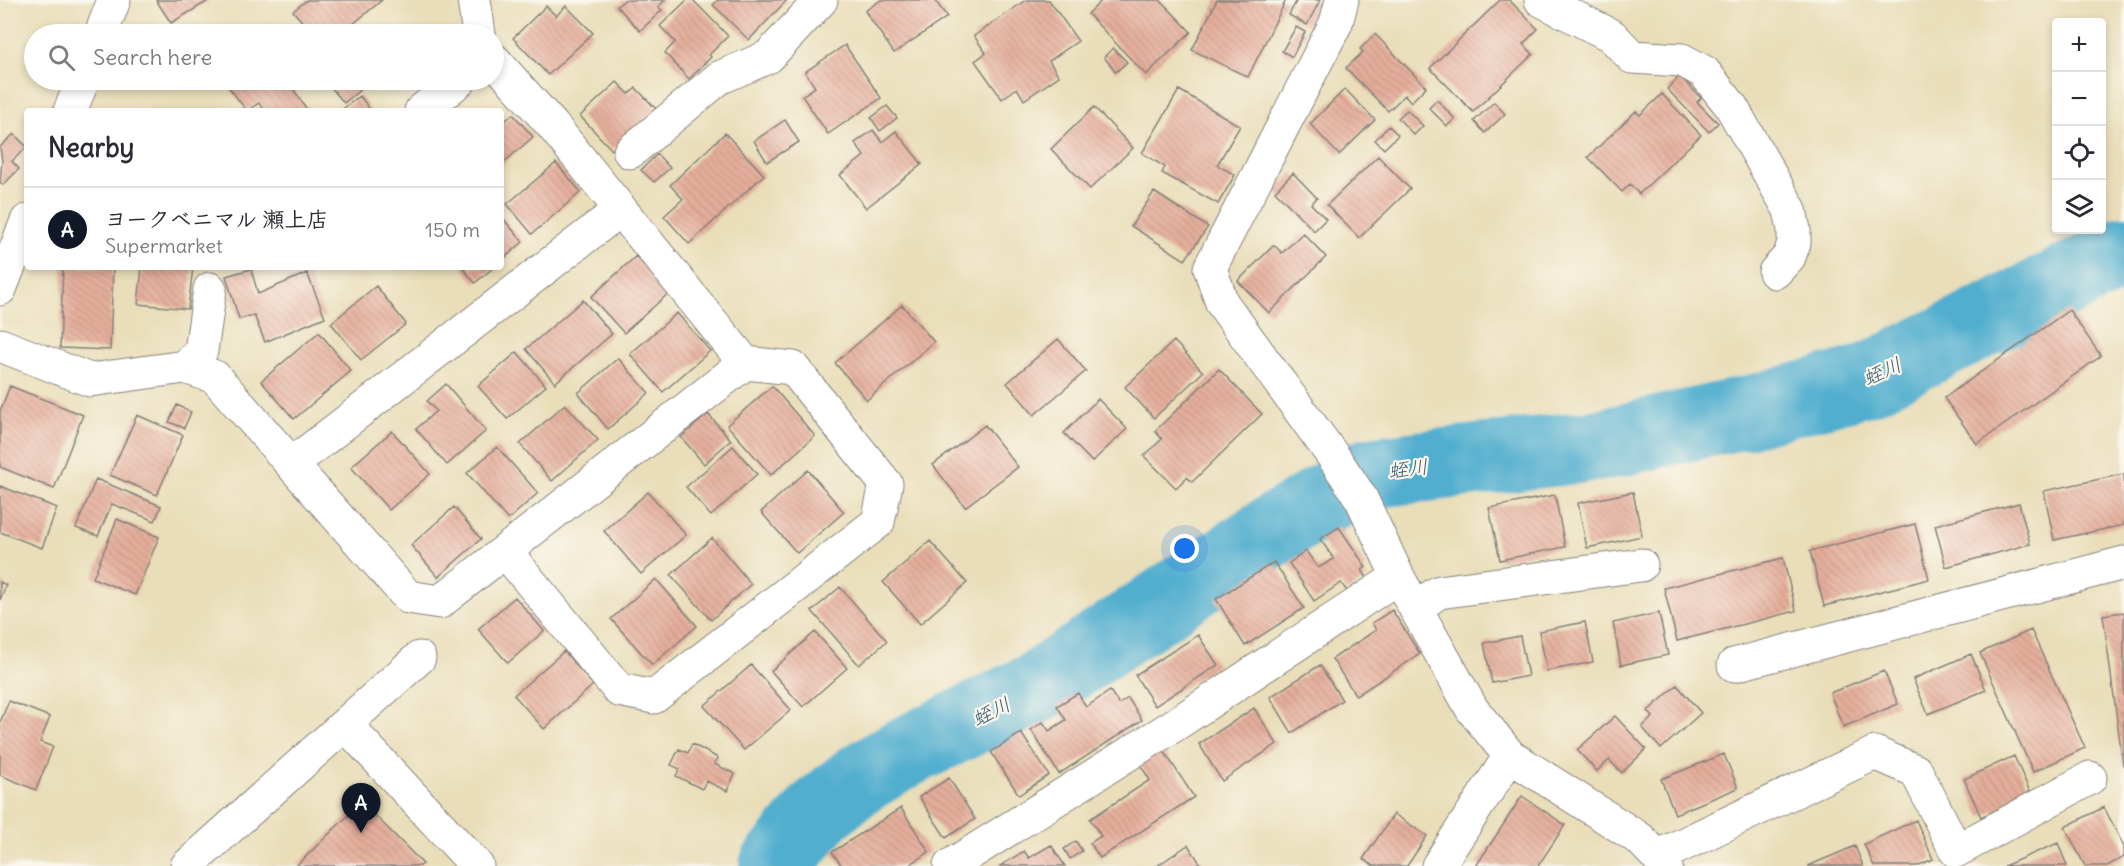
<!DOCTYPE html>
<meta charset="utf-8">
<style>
:root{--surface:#fff;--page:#f2f2f3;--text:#2b2b33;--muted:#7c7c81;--line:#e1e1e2;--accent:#111827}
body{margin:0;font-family:Delius,"Klee One",sans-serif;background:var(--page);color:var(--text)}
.controls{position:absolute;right:18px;top:18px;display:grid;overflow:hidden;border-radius:6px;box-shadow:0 3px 9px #0003}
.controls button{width:54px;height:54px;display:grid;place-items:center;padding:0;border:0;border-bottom:2px solid var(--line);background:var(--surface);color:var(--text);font:30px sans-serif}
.you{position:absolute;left:1185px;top:549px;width:21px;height:21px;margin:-15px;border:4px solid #fff;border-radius:50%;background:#1a73e8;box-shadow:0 0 0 9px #1a73e833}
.badge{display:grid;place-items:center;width:39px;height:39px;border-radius:50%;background:var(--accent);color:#fff;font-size:20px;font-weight:700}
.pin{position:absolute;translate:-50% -50px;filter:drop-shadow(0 2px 3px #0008)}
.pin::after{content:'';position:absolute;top:32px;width:21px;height:18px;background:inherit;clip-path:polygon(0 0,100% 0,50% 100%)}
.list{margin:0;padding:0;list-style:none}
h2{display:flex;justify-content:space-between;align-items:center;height:78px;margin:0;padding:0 24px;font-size:26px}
h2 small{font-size:20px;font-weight:400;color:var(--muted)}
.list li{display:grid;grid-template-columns:39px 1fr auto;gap:18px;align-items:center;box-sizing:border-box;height:84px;padding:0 24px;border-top:2px solid var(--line)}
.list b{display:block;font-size:22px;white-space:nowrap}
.list p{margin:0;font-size:20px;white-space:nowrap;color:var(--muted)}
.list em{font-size:20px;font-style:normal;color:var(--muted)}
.icon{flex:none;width:33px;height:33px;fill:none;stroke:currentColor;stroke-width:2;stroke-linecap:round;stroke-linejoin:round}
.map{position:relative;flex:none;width:2124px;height:866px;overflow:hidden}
.search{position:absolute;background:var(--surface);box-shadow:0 3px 9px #0003;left:24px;top:24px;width:480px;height:66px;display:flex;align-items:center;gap:15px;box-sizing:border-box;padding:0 21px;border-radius:33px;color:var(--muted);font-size:22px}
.panel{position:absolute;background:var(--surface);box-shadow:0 3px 9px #0003;left:24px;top:108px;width:480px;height:162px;border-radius:6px}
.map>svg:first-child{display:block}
</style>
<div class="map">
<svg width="2124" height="866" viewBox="0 0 2124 866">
<defs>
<pattern id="building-back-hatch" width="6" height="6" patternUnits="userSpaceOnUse" patternTransform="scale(1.5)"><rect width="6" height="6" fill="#e5ae9b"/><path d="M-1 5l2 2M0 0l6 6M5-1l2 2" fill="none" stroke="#c49586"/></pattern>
</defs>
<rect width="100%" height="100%" fill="#fbf7ec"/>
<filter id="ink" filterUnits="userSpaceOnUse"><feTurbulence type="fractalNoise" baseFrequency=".0167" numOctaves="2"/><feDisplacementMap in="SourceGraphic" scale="12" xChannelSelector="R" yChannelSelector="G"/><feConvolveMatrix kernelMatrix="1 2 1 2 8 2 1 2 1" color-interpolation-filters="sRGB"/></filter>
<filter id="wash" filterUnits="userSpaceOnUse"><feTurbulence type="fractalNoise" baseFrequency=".008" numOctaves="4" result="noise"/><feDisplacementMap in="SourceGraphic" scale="24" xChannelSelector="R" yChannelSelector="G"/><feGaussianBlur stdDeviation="1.35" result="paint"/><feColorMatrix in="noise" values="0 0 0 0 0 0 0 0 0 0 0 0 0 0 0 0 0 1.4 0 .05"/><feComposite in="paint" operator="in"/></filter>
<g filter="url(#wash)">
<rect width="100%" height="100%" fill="#e9deb9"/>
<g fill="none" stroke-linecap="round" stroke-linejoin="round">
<!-- river -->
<path stroke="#51aecf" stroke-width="72" d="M775,866L819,812L858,780L904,753L1036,688L1272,531L1369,473L1601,445L1748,412L1867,380L2124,252"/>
</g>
<g id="blocks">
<!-- building -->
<path fill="url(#building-back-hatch)" d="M156,0H210L171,23Z
M307,0H382L341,34H313L293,11Z
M625,0H665L658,7L662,10L640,31L617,6Z
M687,0H693L728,36L709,55L711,57L689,79L665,53L675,42L660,26Z
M718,0H787L749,40L713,5Z
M881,0H935L947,17L894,53L865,11Z
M1026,0H1049L1078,41L1049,61L1059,76L1024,100L1017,88L1002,99L975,61L986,53L974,36Z
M1102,0H1160L1191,32L1146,75L1088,14Z
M1217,0H1286L1248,77L1192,50Z
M1297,0H1320L1307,25L1289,15Z
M1500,0H1509L1538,29L1523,44L1533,54L1473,112L1430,68Z
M546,6L556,16L566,6L593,33L548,75L513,38Z
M1296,27L1305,32L1292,57L1282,51Z
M142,28L148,34H136Z
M1375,34L1426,87L1411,102L1405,95L1388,111L1346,68L1363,52L1360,49Z
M845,45L881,98L828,134L802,96L815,87L805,72Z
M1113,48L1127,62L1116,72L1104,57Z
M1680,76L1701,98L1697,102L1718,123L1709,132L1667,89Z
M223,80H290L288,81L308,111H265L259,103L247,111Z
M325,80H372L344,103Z
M617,82L629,94L636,88L656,109L612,150L580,116Z
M1345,89L1375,120L1339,155L1310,124Z
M1179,90L1240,126L1217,165L1235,175L1218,204L1162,173L1165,167L1142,153Z
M1662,94L1701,135L1639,194L1630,184L1622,192L1588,157L1636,111L1640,115Z
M360,96L371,111H340Z
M1437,100L1455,119L1447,126L1429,108Z
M1494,102L1505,114L1485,133L1474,121Z
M887,106L897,118L880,131L871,118Z
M1094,107L1133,148L1090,189L1051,149Z
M1407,110L1423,126L1414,135L1398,118Z
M513,114L533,137L501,165V124Z
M785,120L799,142L767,162L754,141Z
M1389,126L1398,135L1384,149L1375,140Z
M873,130L882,142L896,131L922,164L866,208L840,175L864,156L855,143Z
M725,133L764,175L689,244L664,216L683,199L670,185Z
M14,134L27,147L12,161L19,169L3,185L0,182L2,161L0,147Z
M657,154L670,168L654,182L641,170Z
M1378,156L1410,189L1359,238L1327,205Z
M556,163L581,192L532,234L507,204Z
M1293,173L1317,198L1311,204L1326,219L1314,231L1275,191Z
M1154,192L1208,227L1185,260L1131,226Z
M501,216L523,242L501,261Z
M1303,233L1326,257L1269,313L1238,281L1274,245L1282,253Z
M636,256L669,293L624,333L591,297Z
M63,267H113L110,350L60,348Z
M142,267H193L188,309L138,304Z
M462,267H494L475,283Z
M251,269L258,294L307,273L325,317L265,342L254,315L239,319L226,276Z
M376,286L406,324L361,360L331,323Z
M583,300L612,334L555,383L526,349Z
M902,305L934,342L867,400L835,363Z
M2069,310L2101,356L1977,444L1944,398Z
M677,313L710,351L663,392L630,354Z
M319,332L351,371L294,419L261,381Z
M1058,339L1086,371L1034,415L1007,383Z
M1174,341L1203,372L1154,418L1125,387Z
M517,352L546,386L507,419L478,386Z
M618,358L649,393L608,429L578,393Z
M1219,369L1262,414L1192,482L1187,477L1176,488L1144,456L1162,439L1155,431Z
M446,384L486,431L447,465L416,429L436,411L427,401Z
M10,386L83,415L54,489L0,467V411Z
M772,386L815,436L771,475L727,425Z
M1098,399L1127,429L1092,462L1064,433Z
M565,404L598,440L552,481L520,444Z
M177,405L191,412L184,428L169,422Z
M708,414L731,440L704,464L681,437Z
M137,415L183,435L157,495L110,475Z
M985,425L1018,467L965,507L933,465Z
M392,431L430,474L389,510L351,467Z
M733,446L757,474L711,516L686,487Z
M497,447L538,493L508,520L467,473Z
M808,470L844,512L797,553L761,512Z
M2124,474V525L2054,540L2044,491Z
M96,479L161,506L155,521L112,504L98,536L76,528Z
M0,486L57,508L42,548L0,532Z
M648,492L686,535L641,574L604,531Z
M1633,492L1642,536L1587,548L1578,503Z
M1555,495L1565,547L1500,560L1489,508Z
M2019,503L2030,544L1946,567L1935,525Z
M454,507L481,539L438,577L411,545Z
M117,519L159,537L135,595L93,578Z
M1915,524L1929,579L1824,606L1810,551Z
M1339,527L1366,567L1362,570L1367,578L1347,591L1341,583L1314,601L1289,563L1306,551L1318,568L1334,559L1320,539Z
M712,538L751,584L711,620L671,575Z
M930,541L967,583L920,624L883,582Z
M1783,558L1796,611L1677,641L1664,588Z
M1274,562L1304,608L1245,646L1216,599Z
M656,579L697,626L652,665L611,619Z
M0,582L6,585L0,600Z
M840,587L887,641L859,665L812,611Z
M515,597L544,631L508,663L478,629Z
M1392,610L1420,654L1356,696L1332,659L1376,630L1372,623Z
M2124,612V764L2123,765L2103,615Z
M1659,613L1668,655L1621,665L1613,623Z
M1585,622L1593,662L1547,671L1539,631Z
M2031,630L2085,748L2033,772L1980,653Z
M815,632L847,668L803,707L771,671Z
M1198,635L1218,665L1155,706L1135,675Z
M1520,636L1528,676L1492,683L1484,643Z
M564,651L593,685L544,729L514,695Z
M1971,654L1986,690L1928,714L1913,679Z
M751,665L791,710L744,750L704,706Z
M1320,665L1342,700L1292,733L1270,697Z
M1884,671L1898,704L1843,727L1830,693Z
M1677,685L1701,713L1661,749L1642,727L1653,717L1648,711Z
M1110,691L1119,704L1128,698L1142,720L1059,774L1031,730L1043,722L1049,731L1066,720L1057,706L1078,693L1086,707Z
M9,701L50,717L40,742L53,747L36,790L0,775V722Z
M1254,708L1277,744L1222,781L1199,744Z
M1615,716L1646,749L1622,773L1609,760L1597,771L1577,750Z
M1021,733L1049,775L1019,795L991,752Z
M692,744L718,758L714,764L735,774L727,791L706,781L702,789L676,776L680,769L671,765L679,749L688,753Z
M1162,748L1194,797L1100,858L1090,843L1101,836L1090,819L1150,780L1139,763Z
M1724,754L1738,788L1675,814L1661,779Z
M2014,756L2031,794L1981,817L1964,779Z
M949,778L975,819L946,838L919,797Z
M1522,796L1565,825L1538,866H1476Z
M362,802L423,864L420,866H296Z
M2104,807L2124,847V857L2107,866H2085L2065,827Z
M901,808L929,852L908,866H842L832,852Z
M1394,814L1427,836L1407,866H1374L1363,859Z
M1916,820L1933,859L1917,866H1874L1864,844Z
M1076,841L1082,851L1070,859L1064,849Z
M2058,843L2067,866H2004Z
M1051,845L1065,866H1000L1024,851L1029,858Z
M1188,845L1202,866H1157Z
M1855,846L1863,866H1808Z"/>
</g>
</g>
<g filter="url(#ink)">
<use href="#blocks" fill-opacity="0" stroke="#86807a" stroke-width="1.5"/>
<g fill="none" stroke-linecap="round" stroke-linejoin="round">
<defs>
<path id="minor" d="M474,0L479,34
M1342,0L1336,23L1210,268L1222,303L1333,456L1361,498L1398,577L1472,709L1510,756L1640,839L1666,866
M1541,0L1612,36L1632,57L1682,60L1704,72L1731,106L1790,210L1794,230V243L1789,257L1775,272
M494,60L553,126L745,363
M421,111L460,80
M630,152L719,78L768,57L821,0
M0,345L90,380L185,367L215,377L408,597L440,602L745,363L793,368L886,484L878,522L654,697L619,690L505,551
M185,367L201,351L210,289
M293,463L620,210
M1415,608L1439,592L1641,565
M1734,665L2124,563
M346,725L477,866
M1657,857L1875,753L1916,771L1956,851L2090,778
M187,866L419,658
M950,866L1176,724L1398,577
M1438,866L1510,756"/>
<path id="secondary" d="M101,34L114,0
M70,111L83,80
M0,289L27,221"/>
</defs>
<!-- minor casing -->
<use href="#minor" stroke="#86807a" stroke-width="35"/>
<!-- secondary casing -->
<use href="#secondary" stroke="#86807a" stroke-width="35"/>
<!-- minor -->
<use href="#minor" stroke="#fff" stroke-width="33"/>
<!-- secondary -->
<use href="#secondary" stroke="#fff" stroke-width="33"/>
</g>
</g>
<g text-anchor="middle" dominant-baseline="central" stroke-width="4.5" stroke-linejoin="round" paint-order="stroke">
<!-- water labels -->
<g font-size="20" font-style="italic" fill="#355a76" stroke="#fbf7ec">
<text transform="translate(1882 371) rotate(-24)">蛭川</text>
<text transform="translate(1408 468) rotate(-7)">蛭川</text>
<text transform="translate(991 711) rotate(-27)">蛭川</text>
</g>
</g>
</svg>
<div class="controls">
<button>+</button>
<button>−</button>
<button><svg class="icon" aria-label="locate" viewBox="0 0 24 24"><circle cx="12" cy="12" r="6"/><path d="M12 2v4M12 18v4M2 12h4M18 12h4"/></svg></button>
<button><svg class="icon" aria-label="layers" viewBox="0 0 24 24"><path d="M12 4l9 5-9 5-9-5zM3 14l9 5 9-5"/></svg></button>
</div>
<div class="you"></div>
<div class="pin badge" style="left:361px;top:833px">A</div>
<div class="search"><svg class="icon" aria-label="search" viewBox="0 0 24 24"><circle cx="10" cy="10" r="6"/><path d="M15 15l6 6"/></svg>Search here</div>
<section class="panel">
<h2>Nearby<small></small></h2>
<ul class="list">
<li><span class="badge">A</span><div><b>ヨークベニマル 瀬上店</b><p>Supermarket</p></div><em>150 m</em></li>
</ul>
</section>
</div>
